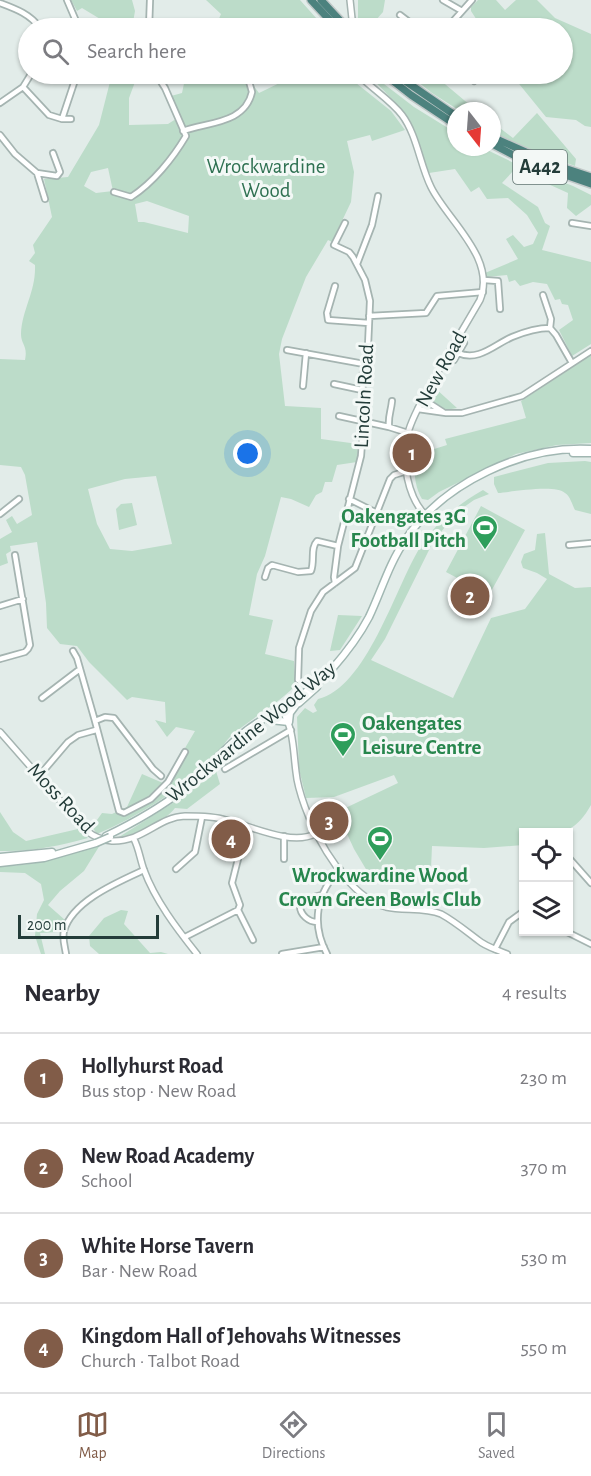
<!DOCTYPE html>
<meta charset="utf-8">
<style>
:root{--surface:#fff;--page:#f7f7f7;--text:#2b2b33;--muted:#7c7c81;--line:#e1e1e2;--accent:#815c48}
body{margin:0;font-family:"Alegreya Sans",sans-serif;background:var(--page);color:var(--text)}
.controls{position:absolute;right:18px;bottom:18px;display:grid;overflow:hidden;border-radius:0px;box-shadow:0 2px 4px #0004}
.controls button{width:54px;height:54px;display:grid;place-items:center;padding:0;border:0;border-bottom:2px solid var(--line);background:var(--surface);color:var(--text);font:30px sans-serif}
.compass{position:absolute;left:447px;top:102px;width:54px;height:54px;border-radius:50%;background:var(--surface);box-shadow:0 2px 4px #0004;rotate:163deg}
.scale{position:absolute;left:18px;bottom:15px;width:141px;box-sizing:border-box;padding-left:6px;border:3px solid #233c39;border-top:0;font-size:16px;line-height:21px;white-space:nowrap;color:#233c39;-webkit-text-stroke:4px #f3f8f6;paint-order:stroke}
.you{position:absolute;left:248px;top:454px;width:21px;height:21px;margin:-15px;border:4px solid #fff;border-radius:50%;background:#1a73e8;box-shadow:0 0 0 9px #1a73e833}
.badge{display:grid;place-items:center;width:39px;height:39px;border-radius:50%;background:var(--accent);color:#fff;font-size:20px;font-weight:700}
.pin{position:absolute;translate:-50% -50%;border:3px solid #fff;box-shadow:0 2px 6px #0006}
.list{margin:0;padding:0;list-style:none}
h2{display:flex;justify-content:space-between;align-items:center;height:78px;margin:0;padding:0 24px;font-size:26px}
h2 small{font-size:20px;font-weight:400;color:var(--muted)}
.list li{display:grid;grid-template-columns:39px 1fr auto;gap:18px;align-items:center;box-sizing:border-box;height:90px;padding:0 24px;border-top:2px solid var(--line)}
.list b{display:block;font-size:22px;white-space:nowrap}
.list p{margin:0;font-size:20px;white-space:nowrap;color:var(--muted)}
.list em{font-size:20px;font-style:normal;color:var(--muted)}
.icon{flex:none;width:33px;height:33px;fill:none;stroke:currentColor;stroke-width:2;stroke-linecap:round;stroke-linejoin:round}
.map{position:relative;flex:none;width:591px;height:954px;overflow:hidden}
.search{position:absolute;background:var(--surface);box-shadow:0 2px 4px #0004;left:18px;right:18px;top:18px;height:66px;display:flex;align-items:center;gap:15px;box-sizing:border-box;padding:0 21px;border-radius:33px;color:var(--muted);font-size:22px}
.sheet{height:438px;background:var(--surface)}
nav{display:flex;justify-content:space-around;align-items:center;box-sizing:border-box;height:84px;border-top:2px solid var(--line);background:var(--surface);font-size:16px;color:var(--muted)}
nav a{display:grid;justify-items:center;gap:3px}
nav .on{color:var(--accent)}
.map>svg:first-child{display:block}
</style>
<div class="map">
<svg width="591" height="954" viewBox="0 0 591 954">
<rect width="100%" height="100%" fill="#e2ece9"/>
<!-- green -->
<path fill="#bcdcc9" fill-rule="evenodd" d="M71,0H132L135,11L132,28H115L82,8L77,11Z
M206,0H300L325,28H257L256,27L215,28L221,14Z
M358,0H385L383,12L376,20L385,28H358Z
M478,0H496L505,10L516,0H537L555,18L591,34V127L585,126L576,120L546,117L511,74H562V28H482L471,11V7Z
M112,74H138L129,98V125L168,124L179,117L171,96L182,93L186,74H245L259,93L298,74H353L356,83L391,111L405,130L372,141L370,135L347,141L354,172L351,202L332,242L328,240L306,277L282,339L279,354L285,406L321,408V439L358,444L357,462L337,465L332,482H325L322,492L316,495L309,507L291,499L281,497L265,556L257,574L249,615L273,620L265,654L294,661L295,686C276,705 254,717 233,734C225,741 220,751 212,759C179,791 139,816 97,834L92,827L102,813L112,814L127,807L142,774L163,783L171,772L195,731L176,727L167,737L155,720L166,723L165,702L132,697L127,700L89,662L77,646L60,644L47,628L46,603L37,542L10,546L11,551L6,554L8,563L0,566V539L12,532L6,520L12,516L17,524L32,515L25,475L21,467L0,465V359L25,360C28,345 21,345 21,334C22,309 36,292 35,265L29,261L35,253L33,245L52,217L44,179L68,177L99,125ZM108,168L113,191L96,193L84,186L91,172ZM147,201L189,216L188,233L144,222H138L135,204ZM156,476L172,544L132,551L110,549L97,524L88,489L125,479Z
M368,74H371L414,107L456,133V147H481L518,165L573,186L591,195V205L576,216L567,208L568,193L515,169L502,183L538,207L545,223L550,226L542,250L591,262V344L572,356L559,330L573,320L568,305L562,304L560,299L555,300L547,284L533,282L520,286L515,280L509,282L507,275L486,277L485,273L518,259L506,239L513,235L524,247L533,244L538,233L527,215L508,198L487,199L479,187L471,192L455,169L429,173L414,129L404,112Z
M408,74H433L477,111H460L432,93Z
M537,113L576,159L575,166L541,154L492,132V122L513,138Z
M591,355V443L557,445L516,454L439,492L428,500L422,499C414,485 414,471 415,455L447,445L445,439L526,418L521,401Z
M435,388L457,408L446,410L428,399Z
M585,461L591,462V514L575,510C572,504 570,496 565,493C556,484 511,492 498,493L494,484V477L548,463Z
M483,490L489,494L474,500L457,512L433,542L385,639L371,660L453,698L491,618L525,609L547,579L537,573L523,568L521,562L524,554L535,550L537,534L545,533L549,574L575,588L591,587V805C572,838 559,832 524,832L523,845L484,848L432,846L431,869L398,872L373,881L354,849L337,812L398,783L394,775L334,797L306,798L299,769L297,717L305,708L313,713L317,711L314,705L318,699C366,688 395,589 419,549C434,524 458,504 483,490Z
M132,503L137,525L119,530L116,509L121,504Z
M481,506L525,530L489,595L446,572Z
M338,615L362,616L340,650L330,651Z
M216,771L220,784L187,809L175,808C162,824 138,834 119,837L184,796Z
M0,812L13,832L26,841L78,829L88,838C58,846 31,852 0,851Z
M100,845L84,871L60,891L48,905L65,920L58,932L40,933L45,954H41L35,936L37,914L44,900L41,884L25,873L0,872V866C35,867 67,855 100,845Z
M121,910L128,911L124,924L150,953L161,952L168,954H99L90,946L89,936L104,918Z"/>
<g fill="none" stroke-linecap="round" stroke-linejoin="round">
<defs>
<path id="minor" d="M67,0L79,28
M443,0L462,11
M0,3C16,9 30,14 40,28
M400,15L417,28
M149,28L150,0
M447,28L472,0
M466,74L474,81
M23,87L49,115L62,119L77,74
M0,103L23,87L31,74
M62,119H71
M183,131C207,122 245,124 252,92L248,78L253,74
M0,135L15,154L37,173L45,199
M37,173L57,176L60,172L53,153
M114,192L131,197C153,183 173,158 186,136L165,88L156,74
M572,223L591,226
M357,264L372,225L378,196
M484,280L498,281L500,309
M335,286L327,313L328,320L369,323
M543,295L551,319L550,328L556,335L572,363
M369,316L426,313L437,296L483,292
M287,350L364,364
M458,353C479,362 495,344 512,337C524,332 537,328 550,328
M454,360L464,343
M334,384L362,390
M303,386L306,353
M423,399L443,412
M418,409L446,413H462L522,396L591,351
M339,416L389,427L408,433
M389,427C388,415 391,412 392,401
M349,499L377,513
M0,514L19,499
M569,545L591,543
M265,577L268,568L272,565L298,572L311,571C315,561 310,548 317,541L338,546
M335,583L334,577L338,546L361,456L364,414L362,377L368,346L370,301L365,280L353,257L349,252L334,245L345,223
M0,606L23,599
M73,651L77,658L95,721
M0,659L25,652L28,649L30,645L15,555
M298,680L299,648L311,611L323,592L355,568L390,479L394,475L407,471
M42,698L80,669
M225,769L291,730
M39,776L68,742L78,735L96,730
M161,776L153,769L114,718L105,717L95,721L119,811L124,813L151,799L168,782L185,752
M246,827L232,883L240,905L238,910L253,940
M568,857L591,883
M284,859V836
M176,869L195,852L202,817
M317,922C309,922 300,915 300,906L303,900L321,895
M567,932L591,944
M185,937L238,910
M495,949L509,922L524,911
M66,954C65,947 62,938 64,931C72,901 118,882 144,870
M282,954L324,947
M327,954C311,924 316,893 340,869"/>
<path id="tertiary" d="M350,0L353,28
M362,74L365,81C377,92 392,102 402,115C417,135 420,165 431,187C447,220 497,258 480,300C465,326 449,352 434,379C425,396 413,414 408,433C401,461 407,498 428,518
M282,710C294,730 293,749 296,772C297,783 301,796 305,807C317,841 349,897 386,907C404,911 424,907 441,914C454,921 466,931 478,940C486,947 498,950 507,954
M0,732L87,831C94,837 103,840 112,841C143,842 158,817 185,816C198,816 214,816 226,820C251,826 291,846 315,834
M134,839C139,849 140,859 144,870C155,900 177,929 197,954"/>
<path id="secondary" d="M573,453H591
M269,720L299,703L317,687
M270,720L289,722L290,713L296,705
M226,754L258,728
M106,836C133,823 160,808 184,789C206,771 224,748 247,730C274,710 309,695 332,669C346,653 359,636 369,617C381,592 389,563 406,539C443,483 524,445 591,449
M0,857L52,852
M0,863L44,858L96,843"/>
<path id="trunk" d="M311,0L337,28
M321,0L347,28
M384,74L411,95L456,125
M395,74L456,116
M492,137L555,165L591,177
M492,144L525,161L591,184"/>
</defs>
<!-- minor casing -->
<use href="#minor" stroke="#a5b4b1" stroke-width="8"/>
<!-- tertiary casing -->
<use href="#tertiary" stroke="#a5b4b1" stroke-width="8"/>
<!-- secondary casing -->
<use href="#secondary" stroke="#a1b7b2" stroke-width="9"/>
<!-- trunk casing -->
<use href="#trunk" stroke="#c1c8c8" stroke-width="10"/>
<!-- minor -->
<use href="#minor" stroke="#fff" stroke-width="4.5"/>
<!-- tertiary -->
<use href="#tertiary" stroke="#fff" stroke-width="5"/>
<!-- secondary -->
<use href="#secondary" stroke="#fff" stroke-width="6"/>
<!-- trunk -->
<use href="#trunk" stroke="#4c827e" stroke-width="7"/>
<defs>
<path id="secondary-bridge" d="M96,843L110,837"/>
</defs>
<!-- secondary-bridge casing -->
<use href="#secondary-bridge" stroke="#a1b7b2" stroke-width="9" stroke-linecap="butt"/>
<!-- secondary-bridge -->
<use href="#secondary-bridge" stroke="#fff" stroke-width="6"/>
</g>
<!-- icons -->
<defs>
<symbol id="stadium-pin" viewBox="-11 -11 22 30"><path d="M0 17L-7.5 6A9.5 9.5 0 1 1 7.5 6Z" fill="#2e9e5b" stroke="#f3f8f6"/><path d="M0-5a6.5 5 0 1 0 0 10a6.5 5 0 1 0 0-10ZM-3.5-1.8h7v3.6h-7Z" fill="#fff"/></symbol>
</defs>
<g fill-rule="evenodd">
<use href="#stadium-pin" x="470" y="513" width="30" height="40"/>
<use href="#stadium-pin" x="328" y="720" width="30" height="40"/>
<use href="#stadium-pin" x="365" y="824" width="30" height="40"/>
</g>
<g text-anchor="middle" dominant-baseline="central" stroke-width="6" stroke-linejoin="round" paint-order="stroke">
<!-- shield labels -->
<rect fill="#f3f8f6" stroke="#617472" stroke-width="1.5" x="513" y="150" width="54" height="34" rx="4.5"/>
<g font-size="20" font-weight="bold" fill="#233c39">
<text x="540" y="167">A442</text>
</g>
<!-- park labels -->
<g font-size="21" fill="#2f7152" stroke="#f3f8f6">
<text x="266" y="166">Wrockwardine<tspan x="266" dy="24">Wood</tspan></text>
</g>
<!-- street labels -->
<g font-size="21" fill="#233c39" stroke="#f3f8f6">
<text transform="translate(441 369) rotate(-61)">New Road</text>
<text transform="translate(364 396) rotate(-87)">Lincoln Road</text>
<text transform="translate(251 732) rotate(-39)">Wrockwardine Wood Way</text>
<text transform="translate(61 798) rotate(47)">Moss Road</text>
</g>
<!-- leisure labels -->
<g font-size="21" font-weight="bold" fill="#27864d" stroke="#f3f8f6" text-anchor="end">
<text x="466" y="516">Oakengates 3G<tspan x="466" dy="24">Football Pitch</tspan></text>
<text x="362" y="723" text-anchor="start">Oakengates<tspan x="362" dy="24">Leisure Centre</tspan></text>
<text x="380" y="875" text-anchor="middle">Wrockwardine Wood<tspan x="380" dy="24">Crown Green Bowls Club</tspan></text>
</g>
</g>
</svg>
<div class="controls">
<button><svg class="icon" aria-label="locate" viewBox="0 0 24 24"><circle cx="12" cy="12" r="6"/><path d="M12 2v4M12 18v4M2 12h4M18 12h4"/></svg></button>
<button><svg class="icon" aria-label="layers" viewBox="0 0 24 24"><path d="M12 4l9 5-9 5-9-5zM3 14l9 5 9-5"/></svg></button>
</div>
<svg class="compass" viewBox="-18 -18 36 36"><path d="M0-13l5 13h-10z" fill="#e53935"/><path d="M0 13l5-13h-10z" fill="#7c7c81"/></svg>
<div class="scale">200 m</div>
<div class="you"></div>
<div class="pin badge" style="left:412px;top:453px">1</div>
<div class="pin badge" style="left:470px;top:596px">2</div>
<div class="pin badge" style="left:329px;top:821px">3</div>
<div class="pin badge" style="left:231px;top:839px">4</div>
<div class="search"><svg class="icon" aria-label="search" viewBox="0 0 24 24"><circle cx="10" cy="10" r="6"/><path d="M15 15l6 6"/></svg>Search here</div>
</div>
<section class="sheet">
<h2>Nearby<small>4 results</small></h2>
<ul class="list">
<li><span class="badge">1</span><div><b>Hollyhurst Road</b><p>Bus stop · New Road</p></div><em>230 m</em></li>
<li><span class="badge">2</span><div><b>New Road Academy</b><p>School</p></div><em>370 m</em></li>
<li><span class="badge">3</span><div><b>White Horse Tavern</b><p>Bar · New Road</p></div><em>530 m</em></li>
<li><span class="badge">4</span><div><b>Kingdom Hall of Jehovahs Witnesses</b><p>Church · Talbot Road</p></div><em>550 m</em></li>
</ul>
</section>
<nav>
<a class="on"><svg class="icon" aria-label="map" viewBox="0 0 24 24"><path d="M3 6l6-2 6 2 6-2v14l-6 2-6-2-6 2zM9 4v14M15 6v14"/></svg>Map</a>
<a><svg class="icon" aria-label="directions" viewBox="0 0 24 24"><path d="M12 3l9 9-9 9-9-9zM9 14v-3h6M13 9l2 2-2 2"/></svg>Directions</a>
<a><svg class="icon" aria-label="saved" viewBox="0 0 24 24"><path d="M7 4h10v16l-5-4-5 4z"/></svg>Saved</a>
</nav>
